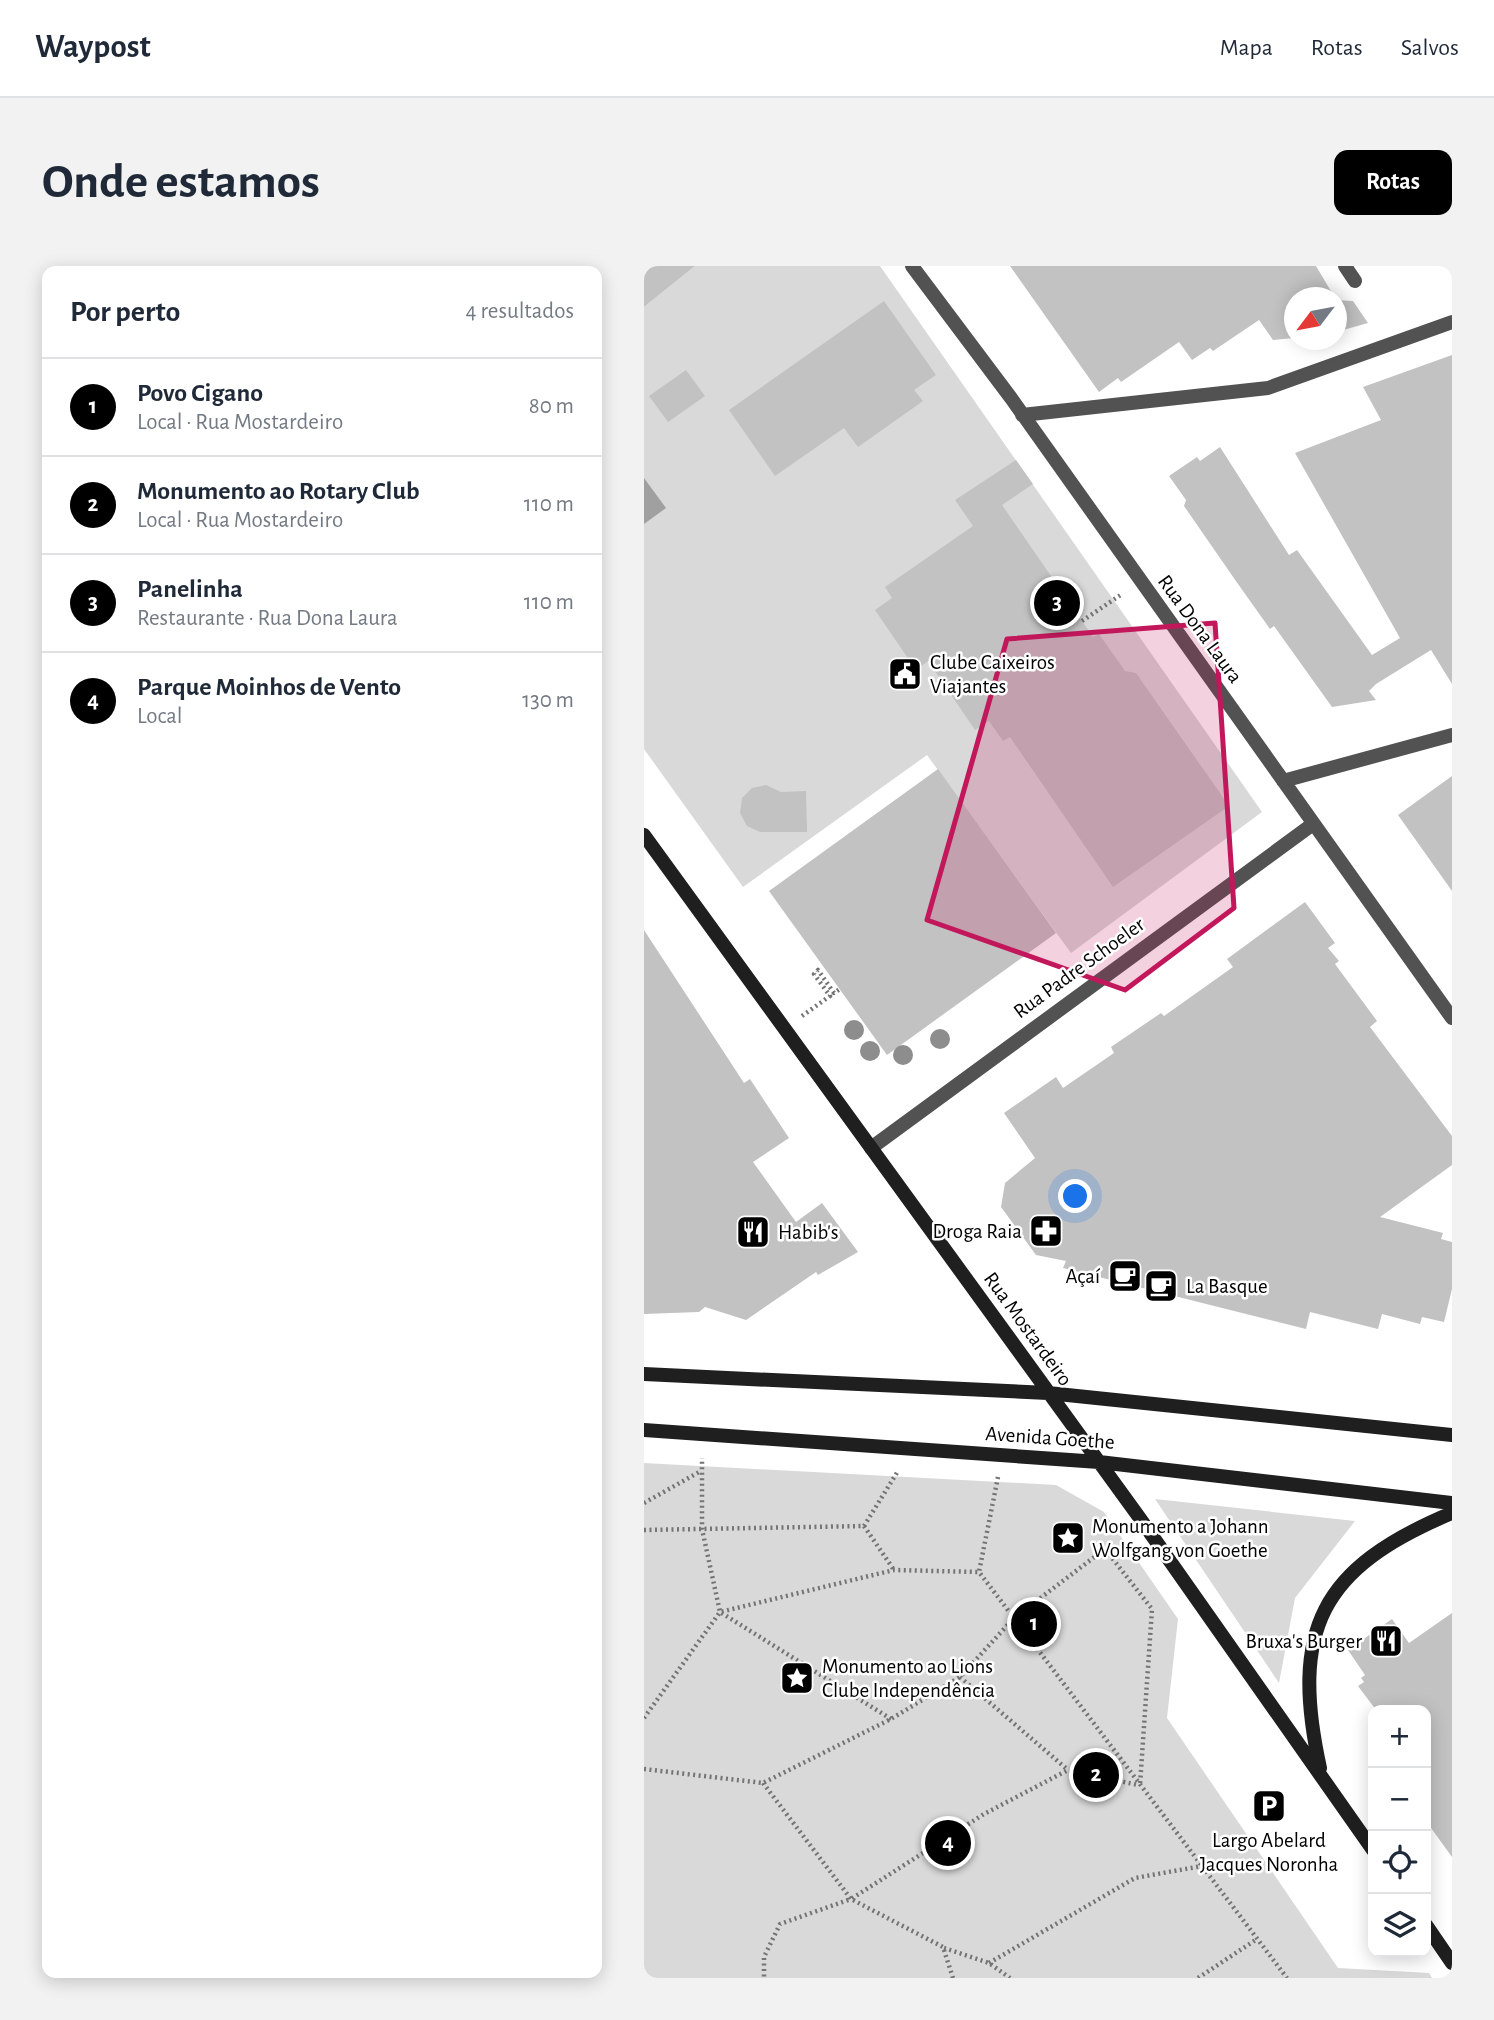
<!DOCTYPE html>
<html lang="pt">
<meta charset="utf-8">
<style>
:root{--surface:#fff;--page:#f2f2f3;--text:#1f2937;--muted:#747a83;--line:#e0e1e3;--accent:#000}
body{margin:0;font-family:"Alegreya Sans",sans-serif;background:var(--page);color:var(--text)}
.controls{position:absolute;right:21px;bottom:21px;display:grid;overflow:hidden;border-radius:14px;box-shadow:0 4px 18px #0003}
.controls button{width:63px;height:63px;display:grid;place-items:center;padding:0;border:0;border-bottom:2px solid var(--line);background:var(--surface);color:var(--text);font:35px sans-serif}
.compass{position:absolute;left:640px;top:21px;width:63px;height:63px;border-radius:50%;background:var(--surface);box-shadow:0 4px 18px #0003;rotate:238deg}
.you{position:absolute;left:432px;top:931px;width:24px;height:24px;margin:-18px;border:5px solid #fff;border-radius:50%;background:#1a73e8;box-shadow:0 0 0 10px #1a73e833}
.badge{display:grid;place-items:center;width:46px;height:46px;border-radius:50%;background:var(--accent);color:#fff;font-size:23px;font-weight:700}
.pin{position:absolute;translate:-50% -50%;border:4px solid #fff;box-shadow:0 2px 7px #0006}
.list{margin:0;padding:0;list-style:none}
h2{display:flex;justify-content:space-between;align-items:center;height:91px;margin:0;padding:0 28px;font-size:30px}
h2 small{font-size:23px;font-weight:400;color:var(--muted)}
.list li{display:grid;grid-template-columns:46px 1fr auto;gap:21px;align-items:center;box-sizing:border-box;height:98px;padding:0 28px;border-top:2px solid var(--line)}
.list b{display:block;font-size:26px;white-space:nowrap}
.list p{margin:0;font-size:23px;white-space:nowrap;color:var(--muted)}
.list em{font-size:23px;font-style:normal;color:var(--muted)}
.icon{flex:none;width:38px;height:38px;fill:none;stroke:currentColor;stroke-width:2;stroke-linecap:round;stroke-linejoin:round}
.map{position:relative;flex:none;width:808px;height:1712px;overflow:hidden;border-radius:14px}
header{display:flex;align-items:center;gap:42px;box-sizing:border-box;height:98px;padding:0 35px;background:var(--surface);border-bottom:2px solid var(--line)}
header strong{font-size:33px}
nav{display:flex;gap:38px;margin-inline-start:auto;font-size:24px}
.intro{display:flex;align-items:center;justify-content:space-between;box-sizing:border-box;height:168px;padding:0 42px}
h1{margin:0;font-size:49px}
.button{padding:18px 32px;border-radius:14px;background:var(--accent);color:#fff;font-size:24px;font-weight:700}
main{display:flex;gap:42px;padding:0 42px}
aside{flex:1;background:var(--surface);border-radius:14px;box-shadow:0 4px 18px #0003}
.map>svg:first-child{display:block}
</style>
<header>
<strong>Waypost</strong>
<nav><a>Mapa</a><a>Rotas</a><a>Salvos</a></nav>
</header>
<div class="intro"><h1>Onde estamos</h1><a class="button">Rotas</a></div>
<main>
<aside>
<h2>Por perto<small>4 resultados</small></h2>
<ul class="list">
<li><span class="badge">1</span><div><b>Povo Cigano</b><p>Local · Rua Mostardeiro</p></div><em>80 m</em></li>
<li><span class="badge">2</span><div><b>Monumento ao Rotary Club</b><p>Local · Rua Mostardeiro</p></div><em>110 m</em></li>
<li><span class="badge">3</span><div><b>Panelinha</b><p>Restaurante · Rua Dona Laura</p></div><em>110 m</em></li>
<li><span class="badge">4</span><div><b>Parque Moinhos de Vento</b><p>Local</p></div><em>130 m</em></li>
</ul>
</aside>
<div class="map">
<svg width="808" height="1712" viewBox="0 0 808 1712">
<rect width="100%" height="100%" fill="#fff"/>
<!-- green -->
<path fill="#d9d9d9" d="M51,0H236L618,546L427,687L283,489L99,621L0,483V41Z
M0,1197L412,1219L460,1246L534,1353L523,1452L694,1702L785,1707L788,1712H0Z
M511,1233L711,1255L651,1332L635,1417Z"/>
<!-- water -->
<path fill="#a0a0a0" d="M0,212L22,242L0,258Z"/>
<!-- building -->
<path fill="#c2c2c2" d="M0,0H51L0,41Z
M366,0H672L691,32H650V72L629,74L615,54L569,85L566,82L548,94L535,76L477,116L474,112L455,126Z
M692,34L709,35L724,57L692,66Z
M240,35L292,109L270,124L279,135L214,181L200,162L131,210L85,144Z
M808,89V418L787,384L732,418L725,425L732,434L688,441L630,360L626,363L594,318L540,240L542,234L525,210L553,191L556,195L576,181L645,289L653,284L728,389L756,372L651,187L737,154L719,121Z
M42,104L61,130L24,156L5,130Z
M372,194L389,218L358,239L449,371L455,368L481,405L492,407L585,540L469,621L366,471L359,475L345,455L331,464L284,395L272,404L231,344L248,332L241,321L329,260L311,234Z
M294,503L412,667L243,789L125,625Z
M808,510V625L754,549Z
M122,519L137,526L162,525L163,566H116L103,560L96,547L98,532L108,522Z
M661,636L691,677L684,682L695,695L691,698L733,755L726,761L808,870V899L736,951L799,967L797,973L808,976V1023L800,1056L778,1051L776,1058L738,1048L734,1063L666,1046L662,1063L419,1002L422,995L392,989L357,941L361,917L391,892L360,847L412,811L419,822L470,787L467,781L517,747L520,750L589,701L583,693Z
M0,664L100,817L106,813L145,872L109,896L152,956L178,937L214,986L174,1009L172,1006L102,1054L61,1041L55,1046L0,1048Z
M808,1347V1591L782,1555V1444H732L714,1420L720,1416L717,1412L721,1409L704,1384L748,1353L765,1377Z"/>
<g fill="none" stroke-linecap="round" stroke-linejoin="round">
<!-- path -->
<path stroke="#747474" stroke-width="4.5" stroke-dasharray="2 3.5" stroke-linecap="butt" d="M438,355L478,328
M158,750L186,730L170,708L174,704L190,727L196,723
M354,1211L335,1306L643,1712
M0,1237L57,1205
M220,1260L250,1304
M0,1264L220,1260L254,1205
M316,1411L424,1504
M0,1452L76,1346L58,1263V1192
M247,1453L76,1346L250,1304L335,1306
M0,1503L119,1517L247,1453L316,1411L370,1352L461,1283L508,1343L496,1519
M119,1517L207,1633L136,1658L120,1691V1712
M300,1682L345,1697L366,1712
M345,1697L491,1612L558,1600
M309,1712L299,1681L207,1633L340,1548L424,1504L494,1519
M554,1712L613,1673"/>
<!-- lane -->
<path stroke="#525252" stroke-width="14" d="M701,0L711,15"/>
<!-- street -->
<path stroke="#525252" stroke-width="14" d="M268,0L367,132L808,752
M378,149L624,122L808,56
M639,515L808,469
M227,882L669,558"/>
<!-- secondary -->
<path stroke="#1f1f1f" stroke-width="14" d="M0,569L495,1251L729,1584
M0,1108L404,1127L808,1169
M0,1164L455,1196L808,1237
M676,1502C646,1364 676,1302 808,1247
M782,1659L808,1697"/>
</g>
<!-- trees -->
<g fill="#8d8d8d">
<circle cx="210" cy="764" r="10"/>
<circle cx="296" cy="773" r="10"/>
<circle cx="226" cy="785" r="10"/>
<circle cx="259" cy="789" r="10"/>
</g>
<!-- marked area -->
<path fill="#c2185b" fill-opacity="0.2" stroke="#c2185b" stroke-width="5" stroke-linejoin="round" d="M571,357L590,642L481,724L283,654L363,373Z"/>
<!-- icons -->
<defs>
<symbol id="civic-square" viewBox="-11 -11 22 22"><rect x="-9" y="-9" width="18" height="18" rx="4" fill="#000" stroke="#fff"/><path d="M-.6-6.5H3V-4.5H.6V-3L4-1V1h2V6H-6V1h2V-1L-.6-3ZM-1.2 2.5V6h2.4V2.5Z" fill="#fff"/></symbol>
<symbol id="pharmacy-square" viewBox="-11 -11 22 22"><rect x="-9" y="-9" width="18" height="18" rx="4" fill="#000" stroke="#fff"/><path d="M-2-6h4v4h4v4h-4v4h-4v-4h-4v-4h4Z" fill="#fff"/></symbol>
<symbol id="restaurant-square" viewBox="-11 -11 22 22"><rect x="-9" y="-9" width="18" height="18" rx="4" fill="#000" stroke="#fff"/><path d="M-5-6h1v4h1v-4h1v4h1v-4h1v5L-1.5 .5V6h-2V.5L-5-1ZM5-6V6H3V1.5H1.5Q1.5-4 5-6Z" fill="#fff"/></symbol>
<symbol id="cafe-square" viewBox="-11 -11 22 22"><rect x="-9" y="-9" width="18" height="18" rx="4" fill="#000" stroke="#fff"/><path d="M-5.5-4.5H6V0H3Q3 3.5 0 3.5H-2.5Q-5.5 3.5-5.5 0ZM3-3.2v2h1.7v-2ZM-6 4.5H4V6H-6Z" fill="#fff"/></symbol>
<symbol id="sight-square" viewBox="-11 -11 22 22"><rect x="-9" y="-9" width="18" height="18" rx="4" fill="#000" stroke="#fff"/><path d="M0-6L1.8-2.2L6-1.7L2.9 1.2L3.7 5.4L0 3.3L-3.7 5.4L-2.9 1.2L-6-1.7L-1.8-2.2Z" fill="#fff"/></symbol>
<symbol id="parking-square" viewBox="-11 -11 22 22"><rect x="-9" y="-9" width="18" height="18" rx="4" fill="#000" stroke="#fff"/><path d="M-3.5-5.5H1a3.5 3.5 0 0 1 0 7H-1V5.5H-3.5ZM-1-3.4V-.6H.8a1.4 1.4 0 0 0 0-2.8Z" fill="#fff"/></symbol>
</defs>
<g fill-rule="evenodd">
<use href="#civic-square" x="242" y="389" width="38" height="38"/>
<use href="#pharmacy-square" x="383" y="946" width="38" height="38"/>
<use href="#restaurant-square" x="90" y="947" width="38" height="38"/>
<use href="#cafe-square" x="462" y="991" width="38" height="38"/>
<use href="#cafe-square" x="498" y="1001" width="38" height="38"/>
<use href="#sight-square" x="405" y="1253" width="38" height="38"/>
<use href="#restaurant-square" x="723" y="1356" width="38" height="38"/>
<use href="#sight-square" x="134" y="1393" width="38" height="38"/>
<use href="#parking-square" x="606" y="1521" width="38" height="38"/>
</g>
<g text-anchor="middle" dominant-baseline="central" stroke-width="5" stroke-linejoin="round" paint-order="stroke">
<!-- street labels -->
<g font-size="21" fill="#000" stroke="#fff">
<text transform="translate(556 363) rotate(54)">Rua Dona Laura</text>
<text transform="translate(435 702) rotate(-36)">Rua Padre Schoeler</text>
<text transform="translate(384 1063) rotate(54)">Rua Mostardeiro</text>
<text transform="translate(406 1172) rotate(4)">Avenida Goethe</text>
</g>
<!-- poi labels -->
<g font-size="21" fill="#000" stroke="#fff" text-anchor="start">
<text x="286" y="396">Clube Caixeiros<tspan x="286" dy="24">Viajantes</tspan></text>
<text x="378" y="965" text-anchor="end">Droga Raia</text>
<text x="134" y="966">Habib's</text>
<text x="456" y="1010" text-anchor="end">Açaí</text>
<text x="542" y="1020">La Basque</text>
<text x="448" y="1260">Monumento a Johann<tspan x="448" dy="24">Wolfgang von Goethe</tspan></text>
<text x="718" y="1375" text-anchor="end">Bruxa's Burger</text>
<text x="178" y="1400">Monumento ao Lions<tspan x="178" dy="24">Clube Independência</tspan></text>
<text x="625" y="1574" text-anchor="middle">Largo Abelard<tspan x="625" dy="24">Jacques Noronha</tspan></text>
</g>
</g>
</svg>
<div class="controls">
<button>+</button>
<button>−</button>
<button><svg class="icon" aria-label="locate" viewBox="0 0 24 24"><circle cx="12" cy="12" r="6"/><path d="M12 2v4M12 18v4M2 12h4M18 12h4"/></svg></button>
<button><svg class="icon" aria-label="layers" viewBox="0 0 24 24"><path d="M12 4l9 5-9 5-9-5zM3 14l9 5 9-5"/></svg></button>
</div>
<svg class="compass" viewBox="-18 -18 36 36"><path d="M0-13l5 13h-10z" fill="#e53935"/><path d="M0 13l5-13h-10z" fill="#747a83"/></svg>
<div class="you"></div>
<div class="pin badge" style="left:390px;top:1358px">1</div>
<div class="pin badge" style="left:452px;top:1509px">2</div>
<div class="pin badge" style="left:413px;top:337px">3</div>
<div class="pin badge" style="left:304px;top:1577px">4</div>
</div>
</main>
